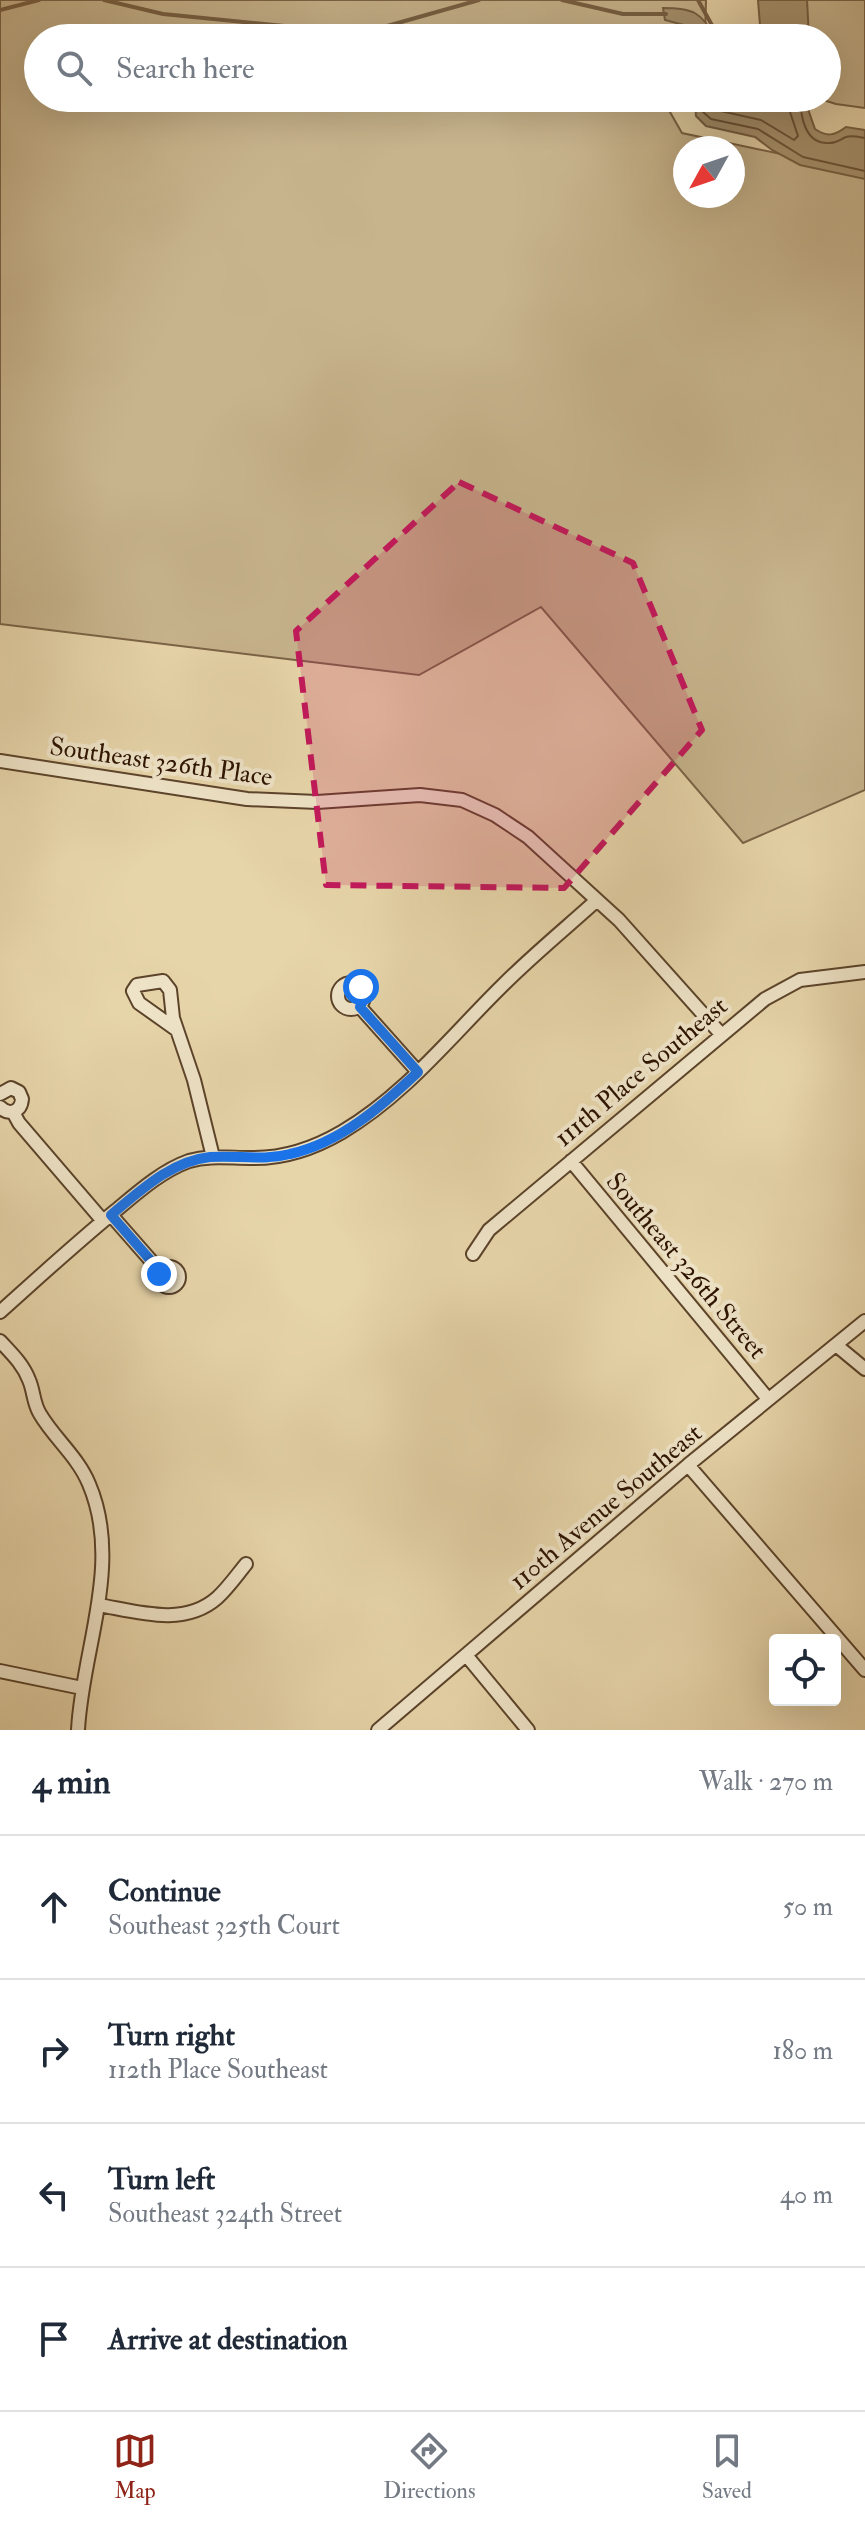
<!DOCTYPE html>
<meta charset="utf-8">
<style>
:root{--surface:#fff;--page:#f6f6f7;--text:#1f2937;--muted:#747a83;--line:#e0e1e3;--accent:#8f2418}
body{margin:0;font-family:"IM FELL Double Pica",serif;background:var(--page);color:var(--text)}
.controls{position:absolute;right:24px;bottom:24px;display:grid;overflow:hidden;border-radius:8px;box-shadow:0 8px 32px #0002}
.controls button{width:72px;height:72px;display:grid;place-items:center;padding:0;border:0;border-bottom:2px solid var(--line);background:var(--surface);color:var(--text);font:40px sans-serif}
.compass{position:absolute;left:673px;top:136px;width:72px;height:72px;border-radius:50%;background:var(--surface);box-shadow:0 8px 32px #0002;rotate:230deg}
.stop{position:absolute;width:24px;height:24px;margin:-18px;border:6px solid #1a73e8;border-radius:50%;background:#fff}
.stop.end{background:#1a73e8;border-color:#fff;box-shadow:0 2px 8px #0008}
.list{margin:0;padding:0;list-style:none}
h2{display:flex;justify-content:space-between;align-items:center;height:104px;margin:0;padding:0 32px;font-size:34px}
h2 small{font-size:26px;font-weight:400;color:var(--muted)}
.list li{display:grid;grid-template-columns:52px 1fr auto;gap:24px;align-items:center;box-sizing:border-box;height:144px;padding:0 32px;border-top:2px solid var(--line)}
.list b{display:block;font-size:30px;white-space:nowrap}
.list p{margin:0;font-size:26px;white-space:nowrap;color:var(--muted)}
.list em{font-size:26px;font-style:normal;color:var(--muted)}
.icon{flex:none;width:44px;height:44px;fill:none;stroke:currentColor;stroke-width:2;stroke-linecap:round;stroke-linejoin:round}
.map{position:relative;flex:none;width:865px;height:1730px;overflow:hidden}
.search{position:absolute;background:var(--surface);box-shadow:0 8px 32px #0002;left:24px;right:24px;top:24px;height:88px;display:flex;align-items:center;gap:20px;box-sizing:border-box;padding:0 28px;border-radius:44px;color:var(--muted);font-size:30px}
.sheet{height:680px;background:var(--surface)}
nav{display:flex;justify-content:space-around;align-items:center;box-sizing:border-box;height:112px;border-top:2px solid var(--line);background:var(--surface);font-size:22px;color:var(--muted)}
nav a{display:grid;justify-items:center;gap:4px}
nav .on{color:var(--accent)}
.map>svg:first-child{display:block}
</style>
<div class="map">
<svg width="865" height="1730" viewBox="0 0 865 1730">
<rect width="100%" height="100%" fill="#e7d5aa"/>
<filter id="stains"><feTurbulence type="fractalNoise" baseFrequency=".0025" numOctaves="4"/><feColorMatrix values="0 0 0 0 .2 0 0 0 0 .09 0 0 0 0 .02 0 0 0 .5 -.17"/></filter>
<radialGradient id="worn" r=".72"><stop offset=".6" stop-color="#630" stop-opacity="0"/><stop offset="1" stop-color="#630" stop-opacity=".3"/></radialGradient>
<!-- green -->
<path fill="#c7b48d" stroke="#7a6346" stroke-width="2" fill-rule="evenodd" d="M0,0H706L705,38H38V98H662L682,133L865,172V790L743,843L541,607L419,675L0,624ZM685,148H733V196H685Z
M775,0H865V108L836,104L817,98H827V38H770Z"/>
<!-- water -->
<path fill="#a79370" stroke="#765f43" stroke-width="2" d="M758,0H807L809,38H761Z
M663,8C693,8 701,12 716,38H697L687,26L665,20Z
M699,98H809L808,109L815,129C827,137 834,136 846,127L865,130V179L800,165L772,150L755,137L706,126L696,116L695,103Z"/>
<g fill="none" stroke-linecap="round" stroke-linejoin="round">
<!-- shore -->
<path stroke="#6a5238" stroke-width="2" d="M705,98L703,112L711,119L758,129L803,157L865,171
M715,98L716,110L761,120L794,140L798,136L790,112L791,98
M801,98C800,116 805,143 827,143C836,144 839,140 846,137C851,135 859,137 865,138"/>
<!-- stream -->
<path stroke="#765f43" stroke-width="4" d="M104,0L163,14L346,32L380,28L479,0
M562,0L623,14H666
M698,0L719,38
M0,10L39,0"/>
<defs>
<path id="minor" d="M0,761L247,799L317,802L420,795L462,800L495,815L528,837L597,900L619,920L720,1033
M338 996a13 13 0 1 1 26 0a13 13 0 1 1-26 0Z
M360,1007L418,1072
M177,1030L139,1003L133,991L137,985L163,981L170,990L173,1018L194,1080L213,1157
M0,1094L11,1088L19,1092L22,1099C21,1112 9,1116 0,1107
M13,1112L19,1123L103,1221
M571,1161L768,1399
M111,1215L160,1271
M473,1254L489,1230L765,999L800,980L865,972
M159 1277a10 10 0 1 1 20 0a10 10 0 1 1-20 0Z
M0,1312C38,1278 75,1244 114,1212C137,1193 161,1171 189,1161C209,1155 229,1158 250,1158C283,1159 313,1149 342,1132C405,1095 451,1036 503,985C533,955 566,928 597,900
M0,1341C11,1353 23,1364 29,1380C34,1391 33,1403 40,1414C54,1438 78,1457 89,1484C123,1564 82,1649 78,1730
M836,1345L865,1369
M688,1465L865,1670
M99,1605C138,1612 184,1627 217,1598C228,1588 237,1575 246,1564
M466,1655L528,1730
M0,1671L82,1688
M378,1730L688,1465L865,1321"/>
</defs>
<!-- minor casing -->
<use href="#minor" stroke="#5b432a" stroke-width="16"/>
<!-- minor -->
<use href="#minor" stroke="#efe4c8" stroke-width="12"/>
</g>
<g fill="none" stroke-linecap="round" stroke-linejoin="round">
<!-- route -->
<path stroke="#1a73e8" stroke-width="10" d="M159,1274L160,1271L111,1215C140,1191 171,1161 210,1157C237,1155 263,1161 290,1154C340,1143 382,1106 418,1072L360,1007L364,999L361,987"/>
</g>
<!-- marked area -->
<path fill="#c2185b" fill-opacity="0.2" stroke="#c2185b" stroke-width="6" stroke-dasharray="16 10" stroke-linejoin="round" d="M459,482L633,563L702,730L564,888L326,885L296,631Z"/>
<g text-anchor="middle" dominant-baseline="central" stroke-width="8" stroke-linejoin="round" paint-order="stroke">
<!-- street labels -->
<g font-size="26" fill="#2c1200" stroke="#efe4c8">
<text transform="translate(161 762) rotate(8)">Southeast 326th Place</text>
<text transform="translate(641 1072) rotate(-40)">111th Place Southeast</text>
<text transform="translate(686 1266) rotate(50)">Southeast 326th Street</text>
<text transform="translate(606 1507) rotate(-40)">110th Avenue Southeast</text>
</g>
</g>
<rect width="100%" height="100%" filter="url(#stains)"/>
<rect width="100%" height="100%" fill="url(#worn)"/>
</svg>
<div class="controls">
<button><svg class="icon" aria-label="locate" viewBox="0 0 24 24"><circle cx="12" cy="12" r="6"/><path d="M12 2v4M12 18v4M2 12h4M18 12h4"/></svg></button>
</div>
<svg class="compass" viewBox="-18 -18 36 36"><path d="M0-13l5 13h-10z" fill="#e53935"/><path d="M0 13l5-13h-10z" fill="#747a83"/></svg>
<div class="stop" style="left:361px;top:987px"></div>
<div class="stop end" style="left:159px;top:1274px"></div>
<div class="search"><svg class="icon" aria-label="search" viewBox="0 0 24 24"><circle cx="10" cy="10" r="6"/><path d="M15 15l6 6"/></svg>Search here</div>
</div>
<section class="sheet">
<h2>4 min<small>Walk · 270 m</small></h2>
<ul class="list">
<li><svg class="icon" aria-label="ahead" viewBox="0 0 24 24"><path d="M12 20V5M6 11l6-6 6 6"/></svg><div><b>Continue</b><p>Southeast 325th Court</p></div><em>50 m</em></li>
<li><svg class="icon" aria-label="right" viewBox="0 0 24 24"><path d="M7 20v-9h11M14 6l5 5-5 5"/></svg><div><b>Turn right</b><p>112th Place Southeast</p></div><em>180 m</em></li>
<li><svg class="icon" aria-label="left" viewBox="0 0 24 24"><path d="M17 20v-9H6M10 6l-5 5 5 5"/></svg><div><b>Turn left</b><p>Southeast 324th Street</p></div><em>40 m</em></li>
<li><svg class="icon" aria-label="arrive" viewBox="0 0 24 24"><path d="M6 21V4h12l-3 4 3 4H6"/></svg><div><b>Arrive at destination</b></div></li>
</ul>
</section>
<nav>
<a class="on"><svg class="icon" aria-label="map" viewBox="0 0 24 24"><path d="M3 6l6-2 6 2 6-2v14l-6 2-6-2-6 2zM9 4v14M15 6v14"/></svg>Map</a>
<a><svg class="icon" aria-label="directions" viewBox="0 0 24 24"><path d="M12 3l9 9-9 9-9-9zM9 14v-3h6M13 9l2 2-2 2"/></svg>Directions</a>
<a><svg class="icon" aria-label="saved" viewBox="0 0 24 24"><path d="M7 4h10v16l-5-4-5 4z"/></svg>Saved</a>
</nav>
